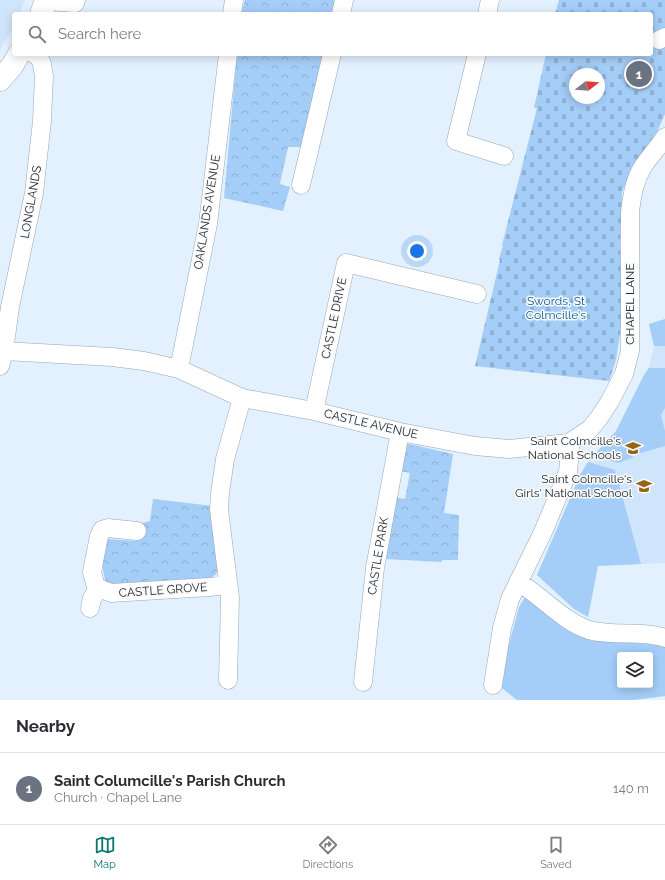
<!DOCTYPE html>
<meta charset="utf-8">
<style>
:root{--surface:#fff;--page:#f7f7f7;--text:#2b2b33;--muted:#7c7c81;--line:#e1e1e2;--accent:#0f766e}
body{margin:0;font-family:Raleway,sans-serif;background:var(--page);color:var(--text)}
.controls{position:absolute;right:12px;bottom:12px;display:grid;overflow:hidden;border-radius:4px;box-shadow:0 2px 10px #0003}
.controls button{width:36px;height:36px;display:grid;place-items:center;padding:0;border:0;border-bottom:1px solid var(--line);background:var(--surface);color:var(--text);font:20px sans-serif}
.compass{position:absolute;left:569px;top:68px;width:36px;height:36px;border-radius:50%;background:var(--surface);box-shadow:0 2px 10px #0003;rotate:73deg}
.you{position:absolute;left:417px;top:251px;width:14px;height:14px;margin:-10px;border:3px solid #fff;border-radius:50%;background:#1a73e8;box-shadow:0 0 0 6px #1a73e833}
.badge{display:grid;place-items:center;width:26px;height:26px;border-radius:50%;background:var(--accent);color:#fff;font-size:13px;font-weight:700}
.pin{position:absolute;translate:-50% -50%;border:2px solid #fff;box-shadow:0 1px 4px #0006}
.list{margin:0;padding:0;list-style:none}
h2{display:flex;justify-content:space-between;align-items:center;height:52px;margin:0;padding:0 16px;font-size:17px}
h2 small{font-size:13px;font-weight:400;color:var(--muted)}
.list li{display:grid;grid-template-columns:26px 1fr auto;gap:12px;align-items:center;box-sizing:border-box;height:72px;padding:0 16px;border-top:1px solid var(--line)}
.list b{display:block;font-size:15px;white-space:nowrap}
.list p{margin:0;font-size:13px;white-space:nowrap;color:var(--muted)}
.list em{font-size:13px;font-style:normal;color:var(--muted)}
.icon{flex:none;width:22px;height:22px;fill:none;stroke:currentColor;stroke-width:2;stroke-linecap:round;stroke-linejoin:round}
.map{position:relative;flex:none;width:665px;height:700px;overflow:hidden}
.search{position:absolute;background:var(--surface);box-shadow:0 2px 10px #0003;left:12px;right:12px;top:12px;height:44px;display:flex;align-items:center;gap:10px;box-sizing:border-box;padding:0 14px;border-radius:4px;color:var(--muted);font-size:15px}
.sheet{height:124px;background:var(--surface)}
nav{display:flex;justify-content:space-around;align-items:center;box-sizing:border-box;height:56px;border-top:1px solid var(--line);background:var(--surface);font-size:11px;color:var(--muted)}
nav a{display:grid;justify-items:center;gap:2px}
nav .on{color:var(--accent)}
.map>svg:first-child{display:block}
</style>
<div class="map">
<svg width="665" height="700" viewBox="0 0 665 700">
<defs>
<pattern id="cemetery-stones" width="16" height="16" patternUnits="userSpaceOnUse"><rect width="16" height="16" fill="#a4cdf7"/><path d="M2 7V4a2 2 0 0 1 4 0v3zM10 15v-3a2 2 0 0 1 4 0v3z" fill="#8db0d4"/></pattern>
<pattern id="park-crowns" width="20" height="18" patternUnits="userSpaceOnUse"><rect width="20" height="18" fill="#a4cdf7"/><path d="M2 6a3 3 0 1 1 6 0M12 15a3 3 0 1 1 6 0" fill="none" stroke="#8db0d4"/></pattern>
</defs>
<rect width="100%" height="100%" fill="#e3f0fd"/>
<!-- built -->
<path fill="#cfe5fc" d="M0,0H25L19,14H14V26L0,50Z
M665,319V563L597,566L580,475L588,462L616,431L644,375L649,368L654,346L649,324Z"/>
<!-- grass -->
<path fill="#a4cdf7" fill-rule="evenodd" d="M665,319V346H654L649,324Z
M649,368H665V408L661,415L665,431V446L634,455L632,458L618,463L593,456L616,431L644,375Z
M588,462L615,470L641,564L598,566L588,617L574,609L537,575L580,475Z
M525,597L557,619L654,642L665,647V696L634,700H517L498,685L519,607ZM620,655H650V685H620Z"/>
<!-- cemetery -->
<path fill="url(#cemetery-stones)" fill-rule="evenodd" d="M559,0H665V114L657,132L634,165L622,192L620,244L622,310L620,334L616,360L609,381L475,366L500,260L499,259L503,245H502L537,108H534L546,54H651V14H555ZM575,74H599V98H575Z"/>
<!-- park -->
<path fill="url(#park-crowns)" d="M245,0H338L335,14H241Z
M237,54H325L304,145L300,147H288L280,184L290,187L283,211L224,198Z
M409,444L453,454L444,513L459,515L458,560H442V562L384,559L393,497L405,499L410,473L400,471L405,445Z
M153,499L213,506L220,563L216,574L211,579L118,586L106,582C101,568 101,552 108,539L136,541L139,524L150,521Z"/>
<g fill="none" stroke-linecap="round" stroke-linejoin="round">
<defs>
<path id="minor" d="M46,1L75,3L76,0
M232,14L234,0
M341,14L344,0
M487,14L490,0
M659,40L665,37
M477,54L456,141L504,156
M301,185L332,54
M4,351L112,357L144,361L179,369L242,398L314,411L400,432L475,446L509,449L569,443
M0,366L4,351L10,307L34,193L42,121L44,76L42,64L39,57L34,54
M179,369L208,224L228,54
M314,411L346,263L477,294
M137,531L108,528L102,530L99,536L92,572L96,587L111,593L209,587L228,585
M518,582C542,596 562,621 589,630C614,637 641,630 665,638
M90,608L92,598L99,589
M228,680L230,597L219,510L220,493L225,459L242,398
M363,682L375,568L400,432
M493,685L502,628L510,599L543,532L568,472L570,450L569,443L590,429L599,418L610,401L624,374L630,351V212C632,196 634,182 642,168C649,157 658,148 665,137"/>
<path id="major" d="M41,14L46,0
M0,80L12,66L19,54"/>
</defs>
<!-- minor casing -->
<use href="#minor" stroke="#97a7b7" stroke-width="19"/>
<!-- major casing -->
<use href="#major" stroke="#97a7b7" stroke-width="23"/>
<!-- minor -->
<use href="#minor" stroke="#fff" stroke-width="18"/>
<!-- major -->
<use href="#major" stroke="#fff" stroke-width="22"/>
</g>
<!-- icons -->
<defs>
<symbol id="school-bare" viewBox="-9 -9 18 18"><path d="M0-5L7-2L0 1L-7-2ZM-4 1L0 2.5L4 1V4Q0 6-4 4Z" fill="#946514" stroke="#fbfbfb" stroke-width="2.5" paint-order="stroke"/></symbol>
</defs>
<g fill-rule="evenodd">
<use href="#school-bare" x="622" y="437" width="22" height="22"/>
<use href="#school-bare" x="633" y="475" width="22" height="22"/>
</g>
<g text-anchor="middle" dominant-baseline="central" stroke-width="3" stroke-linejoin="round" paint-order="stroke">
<!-- street labels -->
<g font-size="12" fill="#242a31" stroke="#fbfbfb">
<text transform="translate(31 202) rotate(-80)">LONGLANDS</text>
<text transform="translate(207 212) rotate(-81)">OAKLANDS AVENUE</text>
<text transform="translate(630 304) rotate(-90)">CHAPEL LANE</text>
<text transform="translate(334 318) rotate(-78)">CASTLE DRIVE</text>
<text transform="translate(371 424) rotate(13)">CASTLE AVENUE</text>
<text transform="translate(378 556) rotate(-81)">CASTLE PARK</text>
<text transform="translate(163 590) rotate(-4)">CASTLE GROVE</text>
</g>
<!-- park labels -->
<g font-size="12" fill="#015998" stroke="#fbfbfb">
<text x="556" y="301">Swords, St<tspan x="556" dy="14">Colmcille's</tspan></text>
</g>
<!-- poi labels -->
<g font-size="12" fill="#242a31" stroke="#fbfbfb" text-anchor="end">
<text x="621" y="441">Saint Colmcille's<tspan x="621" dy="14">National Schools</tspan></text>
<text x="632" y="479">Saint Colmcille's<tspan x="632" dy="14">Girls' National School</tspan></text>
</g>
</g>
</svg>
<div class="controls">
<button><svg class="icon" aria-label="layers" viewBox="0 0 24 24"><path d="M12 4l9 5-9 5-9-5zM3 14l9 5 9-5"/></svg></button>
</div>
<svg class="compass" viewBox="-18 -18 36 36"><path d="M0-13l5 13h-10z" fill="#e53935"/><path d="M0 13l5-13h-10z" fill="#7c7c81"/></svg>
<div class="you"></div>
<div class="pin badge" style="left:639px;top:74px;background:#6b7280">1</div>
<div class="search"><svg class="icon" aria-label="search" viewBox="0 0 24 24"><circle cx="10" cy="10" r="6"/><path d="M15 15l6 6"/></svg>Search here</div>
</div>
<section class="sheet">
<h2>Nearby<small></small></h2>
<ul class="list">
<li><span class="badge" style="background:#6b7280">1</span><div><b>Saint Columcille's Parish Church</b><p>Church · Chapel Lane</p></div><em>140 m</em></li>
</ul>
</section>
<nav>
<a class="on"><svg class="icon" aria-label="map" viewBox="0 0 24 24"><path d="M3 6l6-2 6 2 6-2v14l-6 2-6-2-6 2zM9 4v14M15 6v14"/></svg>Map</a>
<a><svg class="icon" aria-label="directions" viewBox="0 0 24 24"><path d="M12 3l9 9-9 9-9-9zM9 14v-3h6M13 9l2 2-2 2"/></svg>Directions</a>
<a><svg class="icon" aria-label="saved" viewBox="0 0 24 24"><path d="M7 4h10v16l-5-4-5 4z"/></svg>Saved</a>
</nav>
